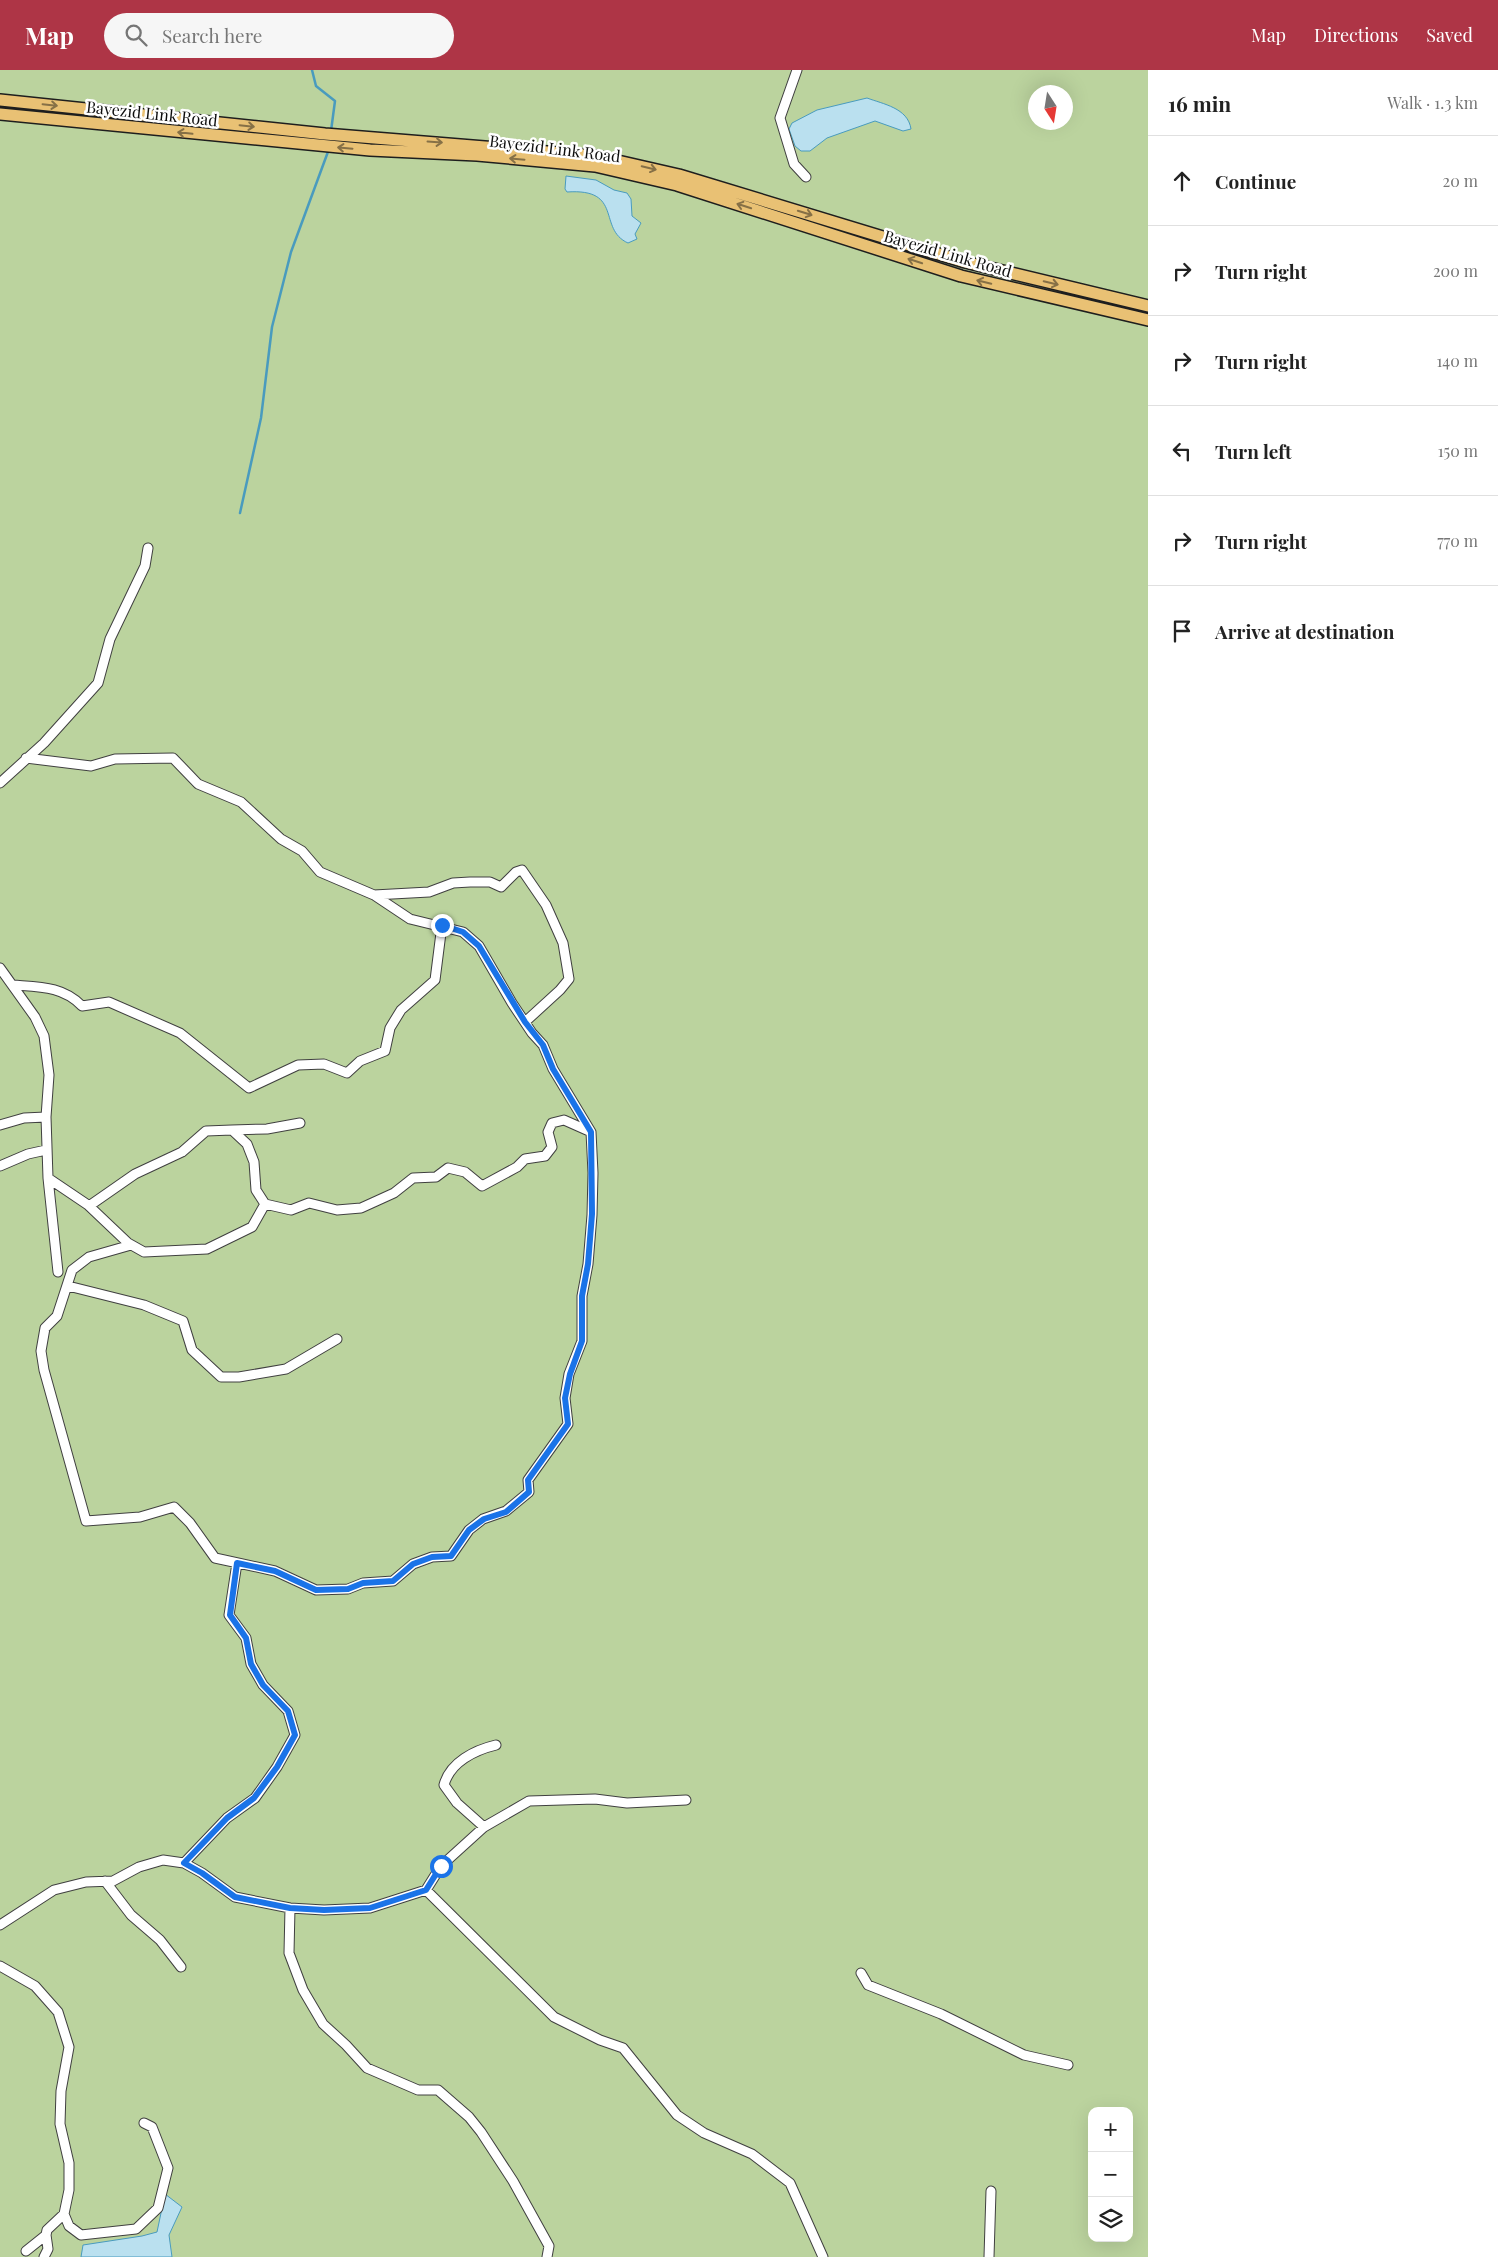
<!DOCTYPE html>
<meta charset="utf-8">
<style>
:root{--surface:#fff;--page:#f6f6f6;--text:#222;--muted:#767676;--line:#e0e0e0;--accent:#ae3546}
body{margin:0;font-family:"Playfair Display",serif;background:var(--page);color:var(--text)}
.controls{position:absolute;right:15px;bottom:15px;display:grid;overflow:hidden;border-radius:10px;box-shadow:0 5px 20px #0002}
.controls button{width:45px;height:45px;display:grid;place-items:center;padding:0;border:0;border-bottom:1px solid var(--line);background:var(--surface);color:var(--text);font:25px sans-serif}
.compass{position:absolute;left:1028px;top:15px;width:45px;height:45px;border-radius:50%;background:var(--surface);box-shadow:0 5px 20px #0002;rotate:168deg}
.stop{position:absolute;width:15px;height:15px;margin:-11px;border:4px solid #1a73e8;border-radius:50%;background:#fff}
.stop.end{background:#1a73e8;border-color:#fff;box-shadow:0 1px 5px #0008}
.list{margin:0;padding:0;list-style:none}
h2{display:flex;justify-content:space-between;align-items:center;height:65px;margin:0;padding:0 20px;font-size:21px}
h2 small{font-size:16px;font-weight:400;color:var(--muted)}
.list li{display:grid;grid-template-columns:32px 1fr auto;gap:15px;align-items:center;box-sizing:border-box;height:90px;padding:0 20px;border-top:1px solid var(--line)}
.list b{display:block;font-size:19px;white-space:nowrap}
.list em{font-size:16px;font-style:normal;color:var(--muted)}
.icon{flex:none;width:28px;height:28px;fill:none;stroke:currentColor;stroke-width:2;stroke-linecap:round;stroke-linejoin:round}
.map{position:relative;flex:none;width:1148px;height:2187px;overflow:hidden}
header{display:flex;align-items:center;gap:30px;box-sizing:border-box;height:70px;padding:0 25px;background:var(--accent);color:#fff}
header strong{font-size:24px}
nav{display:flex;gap:28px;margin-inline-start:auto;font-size:18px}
.search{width:350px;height:45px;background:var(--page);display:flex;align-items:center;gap:12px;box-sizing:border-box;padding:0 18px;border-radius:28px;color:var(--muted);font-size:19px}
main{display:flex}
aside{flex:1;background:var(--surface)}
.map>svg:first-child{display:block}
</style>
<header>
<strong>Map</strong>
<div class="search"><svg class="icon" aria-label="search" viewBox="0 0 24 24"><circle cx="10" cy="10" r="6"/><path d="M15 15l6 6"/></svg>Search here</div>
<nav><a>Map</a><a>Directions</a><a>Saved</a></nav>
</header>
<main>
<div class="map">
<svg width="1148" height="2187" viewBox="0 0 1148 2187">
<rect width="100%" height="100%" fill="#fdf9ef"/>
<!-- forest -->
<path fill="#bbd39e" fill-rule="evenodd" d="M0,0H1148V2187H0ZM1036,22H1066V52H1036ZM1092,2041H1129V2168H1092Z"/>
<!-- water -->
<path fill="#bae0ef" stroke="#499bbe" d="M867,28C883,34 908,38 911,59L903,61L875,51L827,68L810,81H801L795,76L789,59L792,53L817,40Z
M566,106L596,110L614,120L627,123L631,129L632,146L641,153L635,164L637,169L628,173C597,159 624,118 567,122L565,119Z
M165,2124L182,2137L169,2165L172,2187H81L83,2175L142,2166L157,2162Z"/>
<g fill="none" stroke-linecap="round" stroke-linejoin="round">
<!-- stream -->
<path stroke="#499bbe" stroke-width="2.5" d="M312,0L316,16L335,31L331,61
M240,443L261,348L272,257L291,182L329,79"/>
<defs>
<path id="minor" d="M797,0L780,48L794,94L806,107
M26,688L91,696L115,689L173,688L198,714L241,732L281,769L302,781L320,802L374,825L429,822L453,813L470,812H490L501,817L516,802L522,800L546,835L563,873L569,909L560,920L525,952
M0,713L44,673L98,613L110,569L145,496L148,478
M0,898L35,947L44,966L49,1005L46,1047L48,1108L88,1135L128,1173L144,1182L207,1179L252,1157L265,1134L291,1140L309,1133L337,1140L361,1138L394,1123L413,1108L436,1107L448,1098L465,1102L482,1116L517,1097L525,1089L545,1086L552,1077L548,1062L552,1053L564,1050L591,1062
M13,915C39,917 63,916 82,936L109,932L180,963L249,1018L298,995L324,994L347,1003L360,991L385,981L390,958L401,940L435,910L442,855
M0,1055L24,1048L46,1047
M232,1060L267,1059L300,1053
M0,1096L28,1084L46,1080
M48,1108L58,1202
M89,1136L135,1104L182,1082L206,1061L232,1060L247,1074L254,1092L256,1120L265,1134
M131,1175L89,1187L72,1200L57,1246L45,1258L41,1281L44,1300L86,1451L140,1447L174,1437L190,1453L215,1488L275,1501L316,1520L348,1519L363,1513L393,1511L413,1494L432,1487L451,1486L469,1460L483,1449L506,1441L529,1422L528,1410L568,1354L565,1328L569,1304L582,1271V1226L588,1194L592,1145L593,1103L591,1062L553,999L543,975L532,963L512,933L479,876L463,862L410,849L374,825
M68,1216L144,1235L183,1251L192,1280L221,1307H239L286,1299L337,1269
M484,1757L457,1733L444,1715C450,1692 475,1680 496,1675
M184,1793L227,1748L255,1728L277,1697L295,1665L288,1641L263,1615L251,1594L246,1568L229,1545L237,1493
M105,1811L131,1845L160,1870L181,1897
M426,1820L441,1796L484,1757L529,1731L595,1729L627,1733L686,1730
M290,1838L289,1883L303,1920L323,1954L346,1975L367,1998L418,2020H438L469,2047L481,2062L513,2111L549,2176L547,2187
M0,1855L54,1820L86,1812L113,1811L139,1797L163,1790L184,1793L202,1803L235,1827L290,1838L324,1840L370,1838L426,1820L554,1947L600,1970L623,1978L677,2045L704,2063L752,2084L790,2113L823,2187
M0,1896L35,1916L58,1942L69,1977L61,2021L60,2054L69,2093V2120L64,2144L47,2160L46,2165L26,2181
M861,1903L868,1915L941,1944L1024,1985L1068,1995
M64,2144L69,2156L81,2165L136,2159L158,2138L168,2098L152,2057L144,2053
M44,2187L48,2179L46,2165
M989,2187L991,2121"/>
<path id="major" d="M0,30L325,64L596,86L679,105L965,192L1148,236
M0,44L370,80L477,85L595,96L677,115L961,206L1148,250"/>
</defs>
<!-- minor casing -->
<use href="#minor" stroke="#404040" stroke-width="11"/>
<!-- major casing -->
<use href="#major" stroke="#1e1e1e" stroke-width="14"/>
<!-- minor -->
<use href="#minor" stroke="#fff" stroke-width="9"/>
<!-- major -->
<use href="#major" stroke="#e9c174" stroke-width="11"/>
</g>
<!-- one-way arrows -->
<defs><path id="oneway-shaft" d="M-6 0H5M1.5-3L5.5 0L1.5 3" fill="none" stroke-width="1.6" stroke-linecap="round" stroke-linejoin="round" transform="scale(1.25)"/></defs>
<g stroke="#867046">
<use href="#oneway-shaft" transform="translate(50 35) rotate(6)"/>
<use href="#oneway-shaft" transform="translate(247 56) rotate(6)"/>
<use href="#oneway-shaft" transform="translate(185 63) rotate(-174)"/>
<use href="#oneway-shaft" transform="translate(435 72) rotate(4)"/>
<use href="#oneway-shaft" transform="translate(345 78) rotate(-175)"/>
<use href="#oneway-shaft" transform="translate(517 89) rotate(-175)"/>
<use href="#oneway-shaft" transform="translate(649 98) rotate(13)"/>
<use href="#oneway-shaft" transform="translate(744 136) rotate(-162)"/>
<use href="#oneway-shaft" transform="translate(805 143) rotate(17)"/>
<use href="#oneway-shaft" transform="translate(915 191) rotate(-162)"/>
<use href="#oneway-shaft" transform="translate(984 212) rotate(-166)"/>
<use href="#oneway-shaft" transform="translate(1051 213) rotate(13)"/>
</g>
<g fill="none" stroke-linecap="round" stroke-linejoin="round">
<!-- route -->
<path stroke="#1a73e8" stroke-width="6" d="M441,1796L426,1820L370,1838L324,1840L290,1838L235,1827L202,1803L184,1793L227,1748L254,1728L277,1697L295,1665L288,1641L263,1615L251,1594L246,1568L230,1545L237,1493L275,1501L316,1520L348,1519L363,1513L393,1511L413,1494L432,1487L451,1486L469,1460L484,1449L506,1442L529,1422L528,1410L568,1354L565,1328L570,1304L582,1271V1226L588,1194L592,1144L591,1062L553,999L543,975L525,952L479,876L463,862L442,855"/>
</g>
<g text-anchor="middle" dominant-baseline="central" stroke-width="5" stroke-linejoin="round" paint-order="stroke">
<!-- street labels -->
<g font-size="16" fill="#0d0d0d" stroke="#fff">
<text transform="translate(152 43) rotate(6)">Bayezid Link Road</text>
<text transform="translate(555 78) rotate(7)">Bayezid Link Road</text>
<text transform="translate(948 183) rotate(16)">Bayezid Link Road</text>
</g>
</g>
</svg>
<div class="controls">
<button>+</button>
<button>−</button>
<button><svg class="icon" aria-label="layers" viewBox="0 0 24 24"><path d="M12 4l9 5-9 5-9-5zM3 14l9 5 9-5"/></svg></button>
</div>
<svg class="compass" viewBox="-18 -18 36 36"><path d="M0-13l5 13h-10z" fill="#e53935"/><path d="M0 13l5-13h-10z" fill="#767676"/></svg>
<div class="stop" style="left:441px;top:1796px"></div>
<div class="stop end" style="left:442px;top:855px"></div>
</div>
<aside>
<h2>16 min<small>Walk · 1.3 km</small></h2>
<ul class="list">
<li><svg class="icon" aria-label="ahead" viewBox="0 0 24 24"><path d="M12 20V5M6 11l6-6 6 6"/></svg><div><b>Continue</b></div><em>20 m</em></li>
<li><svg class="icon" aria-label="right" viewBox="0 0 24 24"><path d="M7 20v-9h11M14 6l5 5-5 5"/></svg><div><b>Turn right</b></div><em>200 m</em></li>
<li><svg class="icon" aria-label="right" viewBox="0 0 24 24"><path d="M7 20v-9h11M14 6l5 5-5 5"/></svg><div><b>Turn right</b></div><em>140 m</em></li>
<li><svg class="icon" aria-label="left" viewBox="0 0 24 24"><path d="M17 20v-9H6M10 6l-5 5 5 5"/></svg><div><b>Turn left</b></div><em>150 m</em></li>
<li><svg class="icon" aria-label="right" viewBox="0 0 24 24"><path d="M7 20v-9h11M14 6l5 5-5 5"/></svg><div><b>Turn right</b></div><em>770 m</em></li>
<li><svg class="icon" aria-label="arrive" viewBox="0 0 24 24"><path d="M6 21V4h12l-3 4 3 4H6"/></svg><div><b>Arrive at destination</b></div></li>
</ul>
</aside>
</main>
